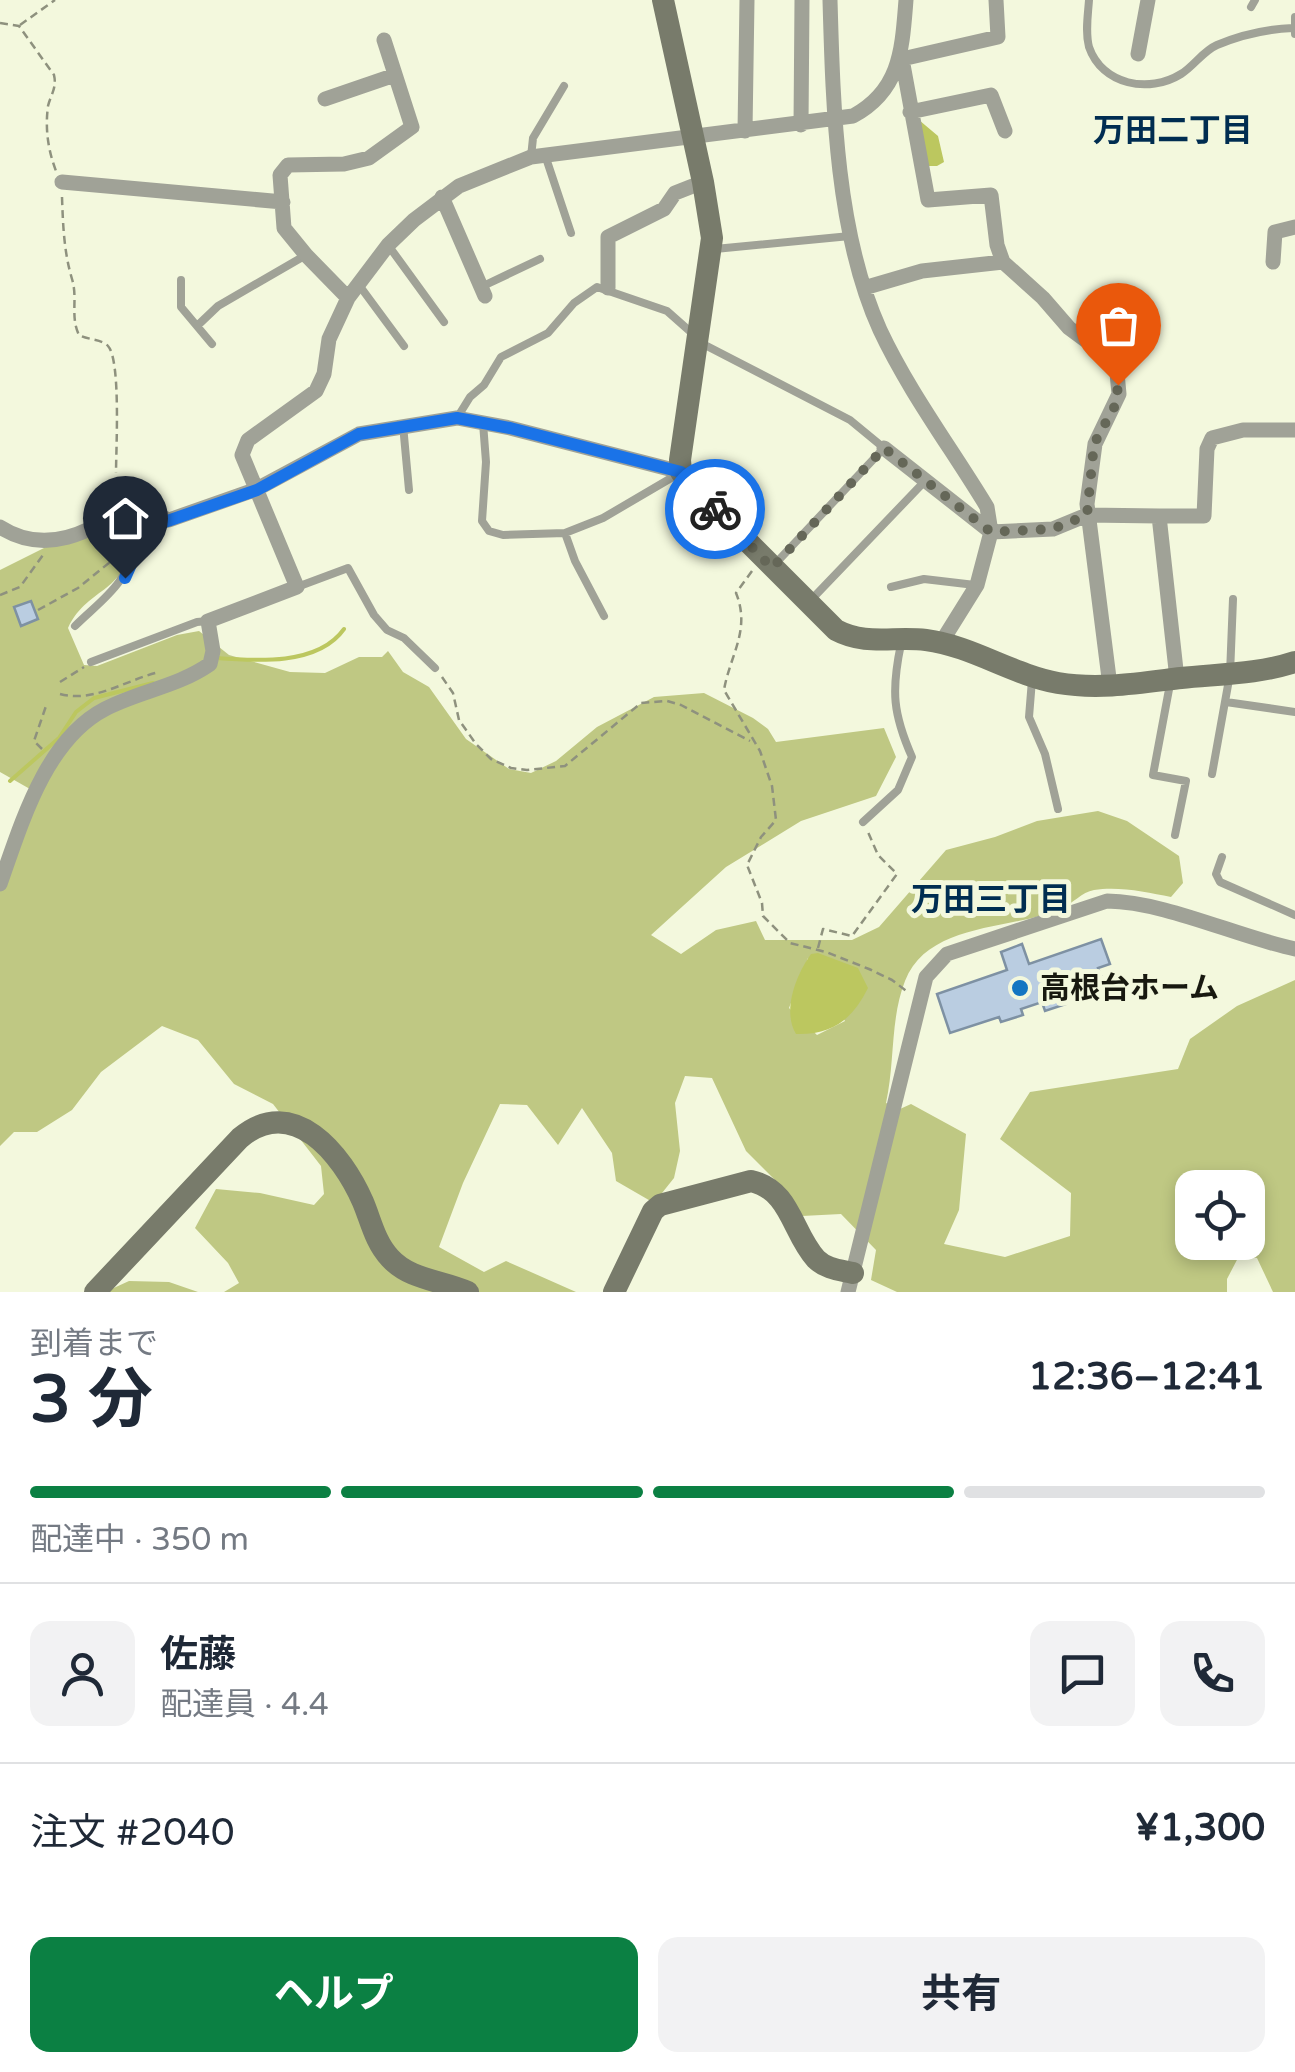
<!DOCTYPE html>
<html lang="ja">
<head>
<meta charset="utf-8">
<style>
  :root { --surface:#fff; --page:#f2f2f3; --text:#1f2937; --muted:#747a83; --line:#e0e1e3; --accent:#0b8043 }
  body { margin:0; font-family:"Varela Round","Noto Sans JP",sans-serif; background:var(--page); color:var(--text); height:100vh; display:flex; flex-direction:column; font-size:38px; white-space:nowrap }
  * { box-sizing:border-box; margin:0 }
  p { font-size:32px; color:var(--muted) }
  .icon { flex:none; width:55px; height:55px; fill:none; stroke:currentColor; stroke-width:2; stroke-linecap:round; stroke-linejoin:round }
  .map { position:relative; height:1292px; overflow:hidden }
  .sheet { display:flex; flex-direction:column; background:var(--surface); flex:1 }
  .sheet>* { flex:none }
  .buttons { position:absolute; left:1175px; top:1170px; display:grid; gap:20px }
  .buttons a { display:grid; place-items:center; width:90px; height:90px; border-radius:20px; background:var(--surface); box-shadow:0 5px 15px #0003; font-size:50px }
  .pin { position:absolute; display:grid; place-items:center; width:85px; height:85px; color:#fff; margin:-102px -42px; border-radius:50% 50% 50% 0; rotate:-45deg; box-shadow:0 0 10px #0007 }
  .pin .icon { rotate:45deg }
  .courier { position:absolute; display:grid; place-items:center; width:100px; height:100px; margin:-50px; border:8px solid #1a73e8; border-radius:50%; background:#fff; color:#222; box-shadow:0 2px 12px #0007 }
  .overview em { font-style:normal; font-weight:700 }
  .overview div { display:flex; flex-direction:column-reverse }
  .overview { display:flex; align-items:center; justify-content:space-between; height:170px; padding:0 30px }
  h1 { font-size:65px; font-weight:700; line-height:75px }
  .bar { display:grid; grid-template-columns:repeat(4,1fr); gap:15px 10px; align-content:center; height:120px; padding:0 30px }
  .bar i { height:12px; border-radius:8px; background:var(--line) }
  .bar .selected { background:var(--accent) }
  .bar p { grid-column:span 4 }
  .line { display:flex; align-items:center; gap:25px; padding:0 30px; border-top:2px solid var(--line) }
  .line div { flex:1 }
  .round { display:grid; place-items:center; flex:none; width:105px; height:105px; border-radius:20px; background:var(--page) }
  .primary-button { display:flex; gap:20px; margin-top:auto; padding:20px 30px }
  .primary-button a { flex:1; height:115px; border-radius:20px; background:var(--accent); color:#fff; font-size:40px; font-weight:700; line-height:115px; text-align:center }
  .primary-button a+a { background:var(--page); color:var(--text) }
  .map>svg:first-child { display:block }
  .green { fill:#bfc883; fill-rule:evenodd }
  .water { fill:#bcc75f }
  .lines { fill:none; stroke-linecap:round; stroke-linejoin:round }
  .stream { stroke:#bcc75f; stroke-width:4 }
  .building { fill:#bacde1; stroke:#7e91a3; stroke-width:2.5 }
  .path { stroke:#8e917e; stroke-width:2.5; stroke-dasharray:8 5; stroke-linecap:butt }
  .lane { stroke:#a0a297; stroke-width:8 }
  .street { stroke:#a0a297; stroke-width:15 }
  .secondary { stroke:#787b6b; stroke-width:22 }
  .done { stroke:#656758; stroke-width:10; stroke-dasharray:0 18 }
  .route { stroke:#1a73e8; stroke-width:12 }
  .poi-dot { fill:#1376c2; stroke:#f3f8dd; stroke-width:4 }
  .labels { text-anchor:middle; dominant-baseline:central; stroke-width:10; stroke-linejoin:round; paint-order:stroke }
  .poi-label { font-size:30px; font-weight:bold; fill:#181910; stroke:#f3f8dd; text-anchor:start }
  .neighbourhood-label { font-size:32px; font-weight:bold; fill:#002d51; stroke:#f3f8dd }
</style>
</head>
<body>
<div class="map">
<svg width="1295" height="1292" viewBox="0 0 1295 1292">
  <rect width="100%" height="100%" fill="#f3f8dd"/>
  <path class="green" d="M 117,519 L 132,532 C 128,597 90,583 68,628 L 84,665 L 97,666 L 177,635 L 199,631 L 229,655 L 290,672 L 325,673 L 359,657 L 382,657 L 388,651 L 403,672 L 429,687 L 466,739 L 509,769 L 531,773 L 556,761 L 597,727 L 654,697 L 704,693 L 753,718 L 768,729 L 776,742 L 884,728 L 896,757 L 876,796 L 801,821 L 726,867 L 651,935 L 681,954 L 716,930 L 756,921 L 765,940 L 852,940 L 879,927 L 946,850 L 995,837 L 1037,821 L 1098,811 L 1127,821 L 1179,856 L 1183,883 L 1171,897 C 1147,892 1118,886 1094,890 C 1082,892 1072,904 1061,909 C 1012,930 928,922 905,981 C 890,1019 895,1063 886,1103 L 900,1109 L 911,1104 L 966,1134 L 959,1210 L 944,1244 L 1005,1257 L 1070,1236 L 1071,1193 L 1000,1139 L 1030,1092 L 1178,1069 L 1190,1039 L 1237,1006 L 1295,980 L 1295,1292 L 1273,1292 L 1257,1258 L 1239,1256 L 1227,1279 L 1227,1292 L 897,1292 L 871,1280 L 876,1250 L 841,1214 L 802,1216 L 782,1187 L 746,1151 L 712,1078 L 685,1076 L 675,1103 L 680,1151 L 674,1178 L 654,1203 L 616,1181 L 612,1153 L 582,1108 L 558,1145 L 527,1105 L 500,1104 L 463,1183 L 439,1247 L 484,1272 L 506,1261 L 576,1292 L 224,1292 L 239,1283 L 228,1263 L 195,1228 L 216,1189 L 260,1193 L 314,1205 L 324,1194 L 321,1166 L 273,1104 L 234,1084 L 198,1040 L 162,1026 L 101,1072 L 72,1110 L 37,1132 L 14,1132 L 0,1146 L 0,886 L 37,793 L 0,772 L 0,570 L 78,531 ZM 808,958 L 845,1021 L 817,1035 L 789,1008 ZM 1192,1188 L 1248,1188 L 1248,1242 L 1192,1242 Z
    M 129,1281 L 169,1282 L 198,1292 L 105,1292 Z"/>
  <path class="water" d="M 919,120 L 938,136 L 944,162 L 937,166 L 927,166 Z
    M 818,953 L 858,968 L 868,988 C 852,1020 832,1035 796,1034 C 782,1011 796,975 811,954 Z"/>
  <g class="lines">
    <path class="stream" d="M 215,658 C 255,661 318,666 344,629
      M 10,781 L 59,738 L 76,712 L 94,698 L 153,683"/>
  </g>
  <path class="building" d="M 31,601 L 38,619 L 21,626 L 14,607 Z
    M 1101,939 L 1110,964 L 1098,968 L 1103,981 L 1062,995 L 1066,1004 L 1045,1011 L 1042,1002 L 1021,1009 L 1023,1015 L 1001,1022 L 999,1017 L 950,1033 L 937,994 L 1007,970 L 1001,952 L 1022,944 L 1029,964 Z"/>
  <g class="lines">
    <path class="path" d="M 0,23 L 19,26 L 54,75 C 57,88 51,94 48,106 C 45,129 48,150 56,171
      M 20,25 L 55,0
      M 62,197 C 63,226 64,252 72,279 C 78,298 70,317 79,335 C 88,340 102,339 108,346 C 121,360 116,450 116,473
      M 752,571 L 736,593 C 751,630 730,655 724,690 L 760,751 L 772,786 L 776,820 L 761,837 L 747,865 L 762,903 L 763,916 L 790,943 L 826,952 L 869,969 L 892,980 L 909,993
      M 0,595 L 20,587 L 43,555
      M 38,610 L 78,588 L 120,554
      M 442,677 L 453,693 L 459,720 L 476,744 L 491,759 L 511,768 L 527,770 L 565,766 L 641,703 L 667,701 L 681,705 L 750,741
      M 60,682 L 84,667
      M 60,694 C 94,703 126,680 159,672
      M 42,749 L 34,741 L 46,706
      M 818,948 L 823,929 L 852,936 L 897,874 L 878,855 L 868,832"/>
    <path class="lane" d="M 1089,0 C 1088,15 1085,32 1089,47 C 1102,85 1149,94 1181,74 C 1194,66 1203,51 1217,45 C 1241,35 1268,29 1293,28
      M 1251,7 L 1255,0
      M 1295,17 L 1295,34
      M 545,155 L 571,233
      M 531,157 L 533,138 L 564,86
      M 388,245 L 444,322
      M 715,249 L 850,236
      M 181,280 L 181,307 L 212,344
      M 359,285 L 404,346
      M 481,287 L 540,259
      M 197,326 L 218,306 L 306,255
      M 701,343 L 850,420 L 884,448 L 775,564
      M 457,418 L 470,397 L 484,385 L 501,357 L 548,333 L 574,303 L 597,287 L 667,311 L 693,334
      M 483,423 L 486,462 L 482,521 L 489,531 L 503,535 L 565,533 L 603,518 L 678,474
      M 403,425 L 409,490
      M 565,533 L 575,561 L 604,616
      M 297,587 L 348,568 L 374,615 L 387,630 L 404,638 L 435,668
      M 891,587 L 924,579 L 975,585
      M 810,601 L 925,481
      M 75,626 C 100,601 134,580 131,542 L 153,527 L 169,520
      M 91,662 L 197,622 L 208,621
      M 1032,680 L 1029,717 L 1045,754 L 1058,809
      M 1170,684 L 1153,775 L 1186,781 L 1175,835
      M 1226,702 L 1295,712
      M 1212,774 L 1230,674 L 1233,599
      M 863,822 L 898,790 L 912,757 C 893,714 891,691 901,644
      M 1222,857 L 1216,874 L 1220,882 L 1295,915"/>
    <path class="street" d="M 830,0 C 833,106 836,233 880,330 C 909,392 952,449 987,507 L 991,532 L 977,585 L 944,638 L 943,644
      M 996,0 L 998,37 L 902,59 L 928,200 L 991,195 L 997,245 L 1003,262 L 1043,298 L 1069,328 L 1107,356 L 1117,373 L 1119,394 L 1095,444 L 1087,504 L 1110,686
      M 1138,54 L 1148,0
      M 325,99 L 395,75
      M 910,112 L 991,95 L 1005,131
      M 801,125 L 802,0
      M 745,131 L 747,0
      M 62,182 L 283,202
      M 442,197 L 485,296
      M 1273,262 L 1275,232 L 1295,227
      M 608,288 L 608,237 L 664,209 L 675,193 L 703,182
      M 864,288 L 922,271 L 1003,262
      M 348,298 L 306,255 L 284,228 L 280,175 L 288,165 L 344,164 L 369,158 L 412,127 L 384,40
      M 884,448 L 991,532 L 1053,529 L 1087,515 L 1159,516 L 1177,679
      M 116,489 L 130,504 L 169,520 L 257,489 L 359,434 L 457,418 L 510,428 L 681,472
      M 1159,516 L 1204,516 L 1207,449 L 1212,438 L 1243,430 L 1295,430
      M 0,527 C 45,556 91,533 130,504
      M 0,884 C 21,825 45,740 105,709 C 139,691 177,687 210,664 L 213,651 L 208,621 L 297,587 L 242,455 L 248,440 L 316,391 L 324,374 L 329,339 L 348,298 L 388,245 L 414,220 L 459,186 L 531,157 L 853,116 C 901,90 902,49 906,0
      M 848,1292 L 926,977 L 947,954 L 1107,901 C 1166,902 1235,936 1295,949"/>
    <path class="secondary" d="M 663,0 L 703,182 L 712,238 L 680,460 L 681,472 L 692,486 L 836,630 C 866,646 894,636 926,640 C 972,646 1013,675 1058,683 C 1099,690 1140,683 1181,678 C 1219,674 1259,674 1295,662
      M 95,1292 L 240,1138 C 293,1093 342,1154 363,1202 C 371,1221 375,1242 390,1258 C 410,1280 441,1280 468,1292
      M 614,1292 L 653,1211 L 660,1205 L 751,1181 C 791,1190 792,1233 816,1259 C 826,1269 840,1270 853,1273"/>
  </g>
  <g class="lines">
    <path class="done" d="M 715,509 L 772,568 L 884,448 L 991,532 L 1053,529 L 1087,515 L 1094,444 L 1116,404 L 1118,385"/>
    <path class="route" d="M 125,578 L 133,560 L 132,542 L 153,526 L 257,490 L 359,434 L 457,418 L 510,428 L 681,472 L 715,509"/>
  </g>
  <circle class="poi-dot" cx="1020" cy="988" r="10"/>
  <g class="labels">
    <g class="poi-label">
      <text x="1040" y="988">高根台ホーム</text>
    </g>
    <g class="neighbourhood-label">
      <text x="1173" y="131">万田二丁目</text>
      <text x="991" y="900">万田三丁目</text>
    </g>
  </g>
</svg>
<div class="buttons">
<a><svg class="icon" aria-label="locate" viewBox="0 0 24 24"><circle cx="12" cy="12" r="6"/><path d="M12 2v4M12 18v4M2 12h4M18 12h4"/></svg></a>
</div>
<div class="pin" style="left:1118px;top:385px;background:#ea580c"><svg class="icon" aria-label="bag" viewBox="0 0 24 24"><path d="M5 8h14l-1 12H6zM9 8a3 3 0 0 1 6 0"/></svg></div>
<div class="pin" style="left:125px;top:578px;background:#1f2937"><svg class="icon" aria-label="home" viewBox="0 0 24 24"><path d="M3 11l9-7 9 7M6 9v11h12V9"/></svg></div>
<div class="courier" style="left:715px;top:509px"><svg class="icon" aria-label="bike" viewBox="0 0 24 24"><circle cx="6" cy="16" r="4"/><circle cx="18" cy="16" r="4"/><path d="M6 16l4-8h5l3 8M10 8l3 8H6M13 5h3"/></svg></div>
</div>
<section class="sheet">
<div class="overview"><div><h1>3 分</h1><p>到着まで</p></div><em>12:36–12:41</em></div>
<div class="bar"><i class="selected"></i><i class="selected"></i><i class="selected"></i><i></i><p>配達中 · 350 m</p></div>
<div class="line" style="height:180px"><a class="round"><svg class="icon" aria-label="person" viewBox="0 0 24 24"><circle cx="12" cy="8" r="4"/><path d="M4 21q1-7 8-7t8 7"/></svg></a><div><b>佐藤</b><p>配達員 · 4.4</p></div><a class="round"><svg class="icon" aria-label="chat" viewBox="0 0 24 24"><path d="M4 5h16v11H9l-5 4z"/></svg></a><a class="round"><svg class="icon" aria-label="phone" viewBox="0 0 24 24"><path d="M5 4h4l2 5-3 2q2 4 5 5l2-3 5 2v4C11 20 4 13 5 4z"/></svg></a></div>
<div class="line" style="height:130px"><div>注文 #2040</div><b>¥1,300</b></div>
<div class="primary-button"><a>ヘルプ</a><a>共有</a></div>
</section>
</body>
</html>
